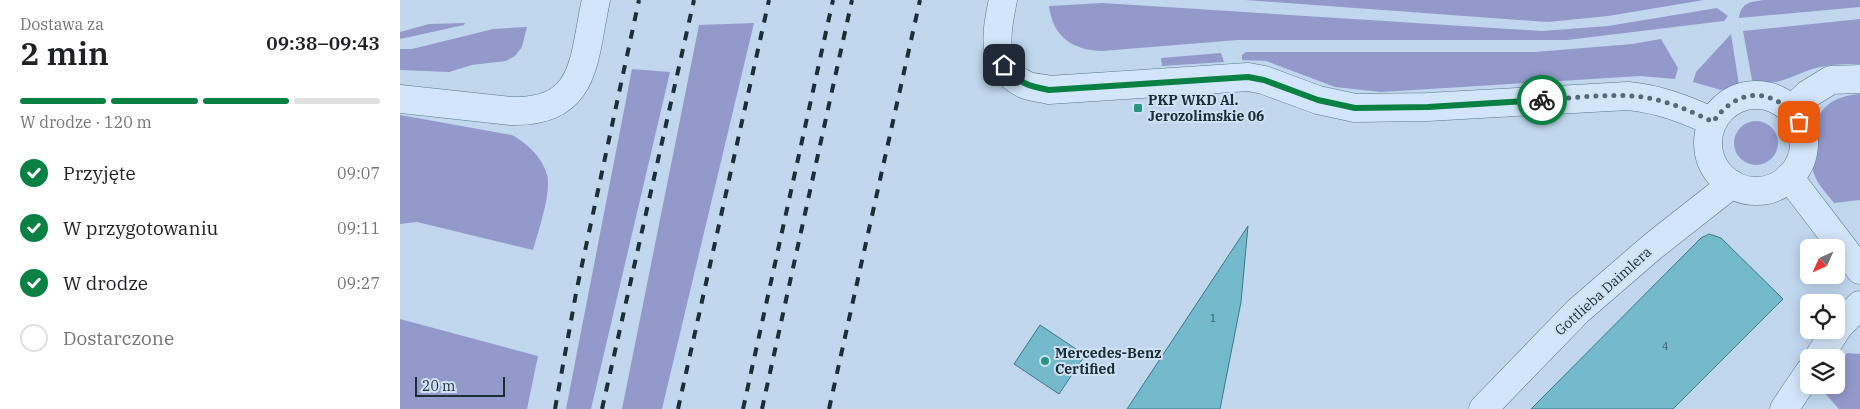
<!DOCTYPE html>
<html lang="pl">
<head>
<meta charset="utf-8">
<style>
  :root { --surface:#fff; --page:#f2f2f2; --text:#202124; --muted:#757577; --line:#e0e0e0; --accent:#0b8043 }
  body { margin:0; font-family:"IBM Plex Serif",serif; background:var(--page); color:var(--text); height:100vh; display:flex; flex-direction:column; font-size:19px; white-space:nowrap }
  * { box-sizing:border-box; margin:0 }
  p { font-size:16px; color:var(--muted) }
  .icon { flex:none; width:28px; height:28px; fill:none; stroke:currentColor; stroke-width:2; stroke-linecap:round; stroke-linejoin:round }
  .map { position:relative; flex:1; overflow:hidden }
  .details { display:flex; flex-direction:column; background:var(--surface); width:400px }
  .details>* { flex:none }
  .needle { width:32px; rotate:225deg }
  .fabs { position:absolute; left:1400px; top:239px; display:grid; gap:10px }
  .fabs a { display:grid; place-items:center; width:45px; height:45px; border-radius:8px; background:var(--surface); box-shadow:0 2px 12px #0003; font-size:25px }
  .scale { position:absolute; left:15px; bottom:12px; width:90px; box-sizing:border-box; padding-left:5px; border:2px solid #1c2f36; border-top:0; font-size:14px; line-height:18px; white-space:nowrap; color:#1c2f36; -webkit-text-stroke:4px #cfe2f5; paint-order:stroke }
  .pin { position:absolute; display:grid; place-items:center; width:42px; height:42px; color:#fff; margin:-21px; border-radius:10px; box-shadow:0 2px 8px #0006 }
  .courier { position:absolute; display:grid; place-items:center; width:50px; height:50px; margin:-25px; border:4px solid #0b8043; border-radius:50%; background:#fff; color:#222; box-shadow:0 1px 6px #0007 }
  .head em { font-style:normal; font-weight:600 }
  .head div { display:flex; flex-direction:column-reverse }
  .head { display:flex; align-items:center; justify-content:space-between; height:85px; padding:0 20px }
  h1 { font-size:32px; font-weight:600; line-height:38px }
  .bar { display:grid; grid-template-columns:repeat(4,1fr); gap:8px 5px; align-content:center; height:60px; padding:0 20px }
  .bar i { height:6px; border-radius:4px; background:var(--line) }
  .bar .active { background:var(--accent) }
  .bar p { grid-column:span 4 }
  ol { padding:0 20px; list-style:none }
  li { display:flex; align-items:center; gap:15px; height:55px }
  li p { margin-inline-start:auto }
  li .icon { padding:5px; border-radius:50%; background:var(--accent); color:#fff; stroke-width:4 }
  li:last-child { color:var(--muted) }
  li i { width:28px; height:28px; border:2px solid var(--line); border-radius:50% }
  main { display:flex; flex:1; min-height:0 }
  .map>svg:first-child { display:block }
  .green { fill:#9499cc }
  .building { fill:#75bacc; stroke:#3e7886 }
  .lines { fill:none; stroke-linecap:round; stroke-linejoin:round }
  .minor-casing { stroke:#587887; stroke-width:29 }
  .minor { stroke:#d3e6f9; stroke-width:28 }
  .rail { stroke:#1c2f36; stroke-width:4; stroke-dasharray:9 9; stroke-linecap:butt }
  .done { stroke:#556a76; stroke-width:5; stroke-dasharray:0 9 }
  .route { stroke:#0b8043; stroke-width:6 }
  .poi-dot { fill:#28967e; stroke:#cfe2f5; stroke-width:2 }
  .labels { text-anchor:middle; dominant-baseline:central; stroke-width:4; stroke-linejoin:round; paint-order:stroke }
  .number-label { font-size:11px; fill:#32525c }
  .poi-label { font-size:14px; font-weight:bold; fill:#1c2f36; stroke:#cfe2f5; text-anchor:start }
  .street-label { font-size:14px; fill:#1c2f36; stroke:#cfe2f5 }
</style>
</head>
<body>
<main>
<section class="details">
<div class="head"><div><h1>2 min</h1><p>Dostawa za</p></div><em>09:38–09:43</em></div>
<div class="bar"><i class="active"></i><i class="active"></i><i class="active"></i><i></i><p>W drodze · 120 m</p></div>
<ol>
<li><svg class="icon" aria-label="check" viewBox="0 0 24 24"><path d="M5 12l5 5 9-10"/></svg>Przyjęte<p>09:07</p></li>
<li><svg class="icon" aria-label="check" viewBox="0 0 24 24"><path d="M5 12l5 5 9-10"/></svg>W przygotowaniu<p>09:11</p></li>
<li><svg class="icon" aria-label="check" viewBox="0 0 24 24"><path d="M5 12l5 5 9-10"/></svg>W drodze<p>09:27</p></li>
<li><i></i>Dostarczone</li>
</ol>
</section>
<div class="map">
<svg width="1460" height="409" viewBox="0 0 1460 409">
  <rect width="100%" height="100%" fill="#c0d7ee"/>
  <path class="green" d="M 845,0 L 1304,0 L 1208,16 L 1148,22 Z
    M 1364,0 L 1460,0 L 1460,7 L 1339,18 C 1341,2 1351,2 1364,0 Z
    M 703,3 L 1142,31 L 1208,26 L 1317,8 L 1328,16 L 1324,21 L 1167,40 L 838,40 L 702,51 C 672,50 653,37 649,6 Z
    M 1460,19 L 1460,64 C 1445,64 1431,64 1416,68 C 1391,75 1386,84 1356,83 L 1352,80 L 1343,31 Z
    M 65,23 L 64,25 L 0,39 L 0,32 L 29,24 Z
    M 354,23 L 262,409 L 222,409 L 299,25 Z
    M 127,27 L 122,47 L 115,56 L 106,61 L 72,65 L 49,72 L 0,70 L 0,49 L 12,49 L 93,29 Z
    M 1331,34 L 1339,85 L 1321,90 L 1293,82 L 1296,72 Z
    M 1261,39 L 1278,68 L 1275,79 L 1240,76 L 981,92 L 935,87 L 866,61 L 842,60 L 842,55 L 846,52 L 1135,52 L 1232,44 Z
    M 821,53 L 824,62 L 762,66 L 761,58 Z
    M 232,69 L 270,72 L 191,409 L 166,409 Z
    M 1460,94 L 1460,200 L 1434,203 C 1427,194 1418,185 1414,174 C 1411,166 1413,156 1413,147 C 1414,114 1424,97 1460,94 Z
    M 0,115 L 112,135 C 127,143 143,158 147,175 C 152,191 138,233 133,250 L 17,222 L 0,224 Z
    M1334 143a22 22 0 1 1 44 0a22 22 0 1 1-44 0Z
    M 0,319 L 138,356 L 127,409 L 0,409 Z
    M 1447,353 L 1460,354 L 1460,409 L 1439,409 L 1422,390 L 1425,385 L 1436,385 L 1436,369 Z"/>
  <path class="building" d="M 848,226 L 841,302 L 820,409 L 727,409 Z
    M 1309,234 L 1321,238 L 1383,299 L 1273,409 L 1131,409 L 1301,238 Z
    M 640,325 L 685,355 L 659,394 L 614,364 Z"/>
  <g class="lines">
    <defs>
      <path id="minor" d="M 603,0 C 596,32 589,68 626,85 C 633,88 642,88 649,90 L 848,77 L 864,80 L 918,100 L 955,108 L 1027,107 L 1228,96 C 1259,99 1285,109 1313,122
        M1308 143a48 48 0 1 1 96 0a48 48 0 1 1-96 0Z
        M 0,99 L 111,111 C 188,113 183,58 196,0
        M 1391,110 L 1408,94 L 1431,80 L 1460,79
        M 1389,177 L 1460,270
        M 1418,358 L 1439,326 L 1460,305
        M 1083,409 L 1178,311 L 1252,247 L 1332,184
        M 1384,409 L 1409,372"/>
    </defs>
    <use href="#minor" class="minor-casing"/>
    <use href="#minor" class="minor"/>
    <path class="rail" d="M 155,409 L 177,288 L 239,0
      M 202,409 L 294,0
      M 278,409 L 369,0
      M 343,409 L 433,0
      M 362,409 L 452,0
      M 429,409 L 520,0"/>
  </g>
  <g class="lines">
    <path class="done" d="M 1142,100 C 1175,98 1210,93 1243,97 C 1268,101 1291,111 1313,122 C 1338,86 1375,87 1399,122"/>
    <path class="route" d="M 604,65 C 619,83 627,86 649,90 L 848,77 L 864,80 L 918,100 L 955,108 L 1028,107 L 1142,100"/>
  </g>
  <g class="poi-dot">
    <rect x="733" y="103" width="10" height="10" rx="2.5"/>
    <circle cx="645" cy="361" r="5"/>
  </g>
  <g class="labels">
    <g class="number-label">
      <text x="813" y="318">1</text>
      <text x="1265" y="346">4</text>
    </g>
    <g class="poi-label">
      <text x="748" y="100">PKP WKD Al.<tspan x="748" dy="16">Jerozolimskie 06</tspan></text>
      <text x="655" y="353">Mercedes-Benz<tspan x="655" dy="16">Certified</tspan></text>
    </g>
    <g class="street-label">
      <text transform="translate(1203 291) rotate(-42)">Gottlieba Daimlera</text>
    </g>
  </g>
</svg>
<div class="fabs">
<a><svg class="needle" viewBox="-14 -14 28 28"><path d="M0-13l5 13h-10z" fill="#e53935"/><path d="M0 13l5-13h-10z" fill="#757577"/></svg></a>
<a><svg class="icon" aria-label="locate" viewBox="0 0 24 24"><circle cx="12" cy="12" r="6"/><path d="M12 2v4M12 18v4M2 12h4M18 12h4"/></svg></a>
<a><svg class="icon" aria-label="layers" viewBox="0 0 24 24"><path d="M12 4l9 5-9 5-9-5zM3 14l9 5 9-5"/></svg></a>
</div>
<div class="scale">20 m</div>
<div class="pin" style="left:1399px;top:122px;background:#ea580c"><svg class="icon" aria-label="bag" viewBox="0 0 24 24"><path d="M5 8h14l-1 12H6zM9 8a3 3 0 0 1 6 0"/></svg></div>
<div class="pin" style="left:604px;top:65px;background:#1f2937"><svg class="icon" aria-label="home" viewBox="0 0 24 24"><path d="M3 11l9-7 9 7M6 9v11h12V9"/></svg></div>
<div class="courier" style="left:1142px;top:100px"><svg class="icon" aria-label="bike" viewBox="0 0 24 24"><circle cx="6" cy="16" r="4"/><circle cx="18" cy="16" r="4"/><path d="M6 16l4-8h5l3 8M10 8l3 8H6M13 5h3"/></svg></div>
</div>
</main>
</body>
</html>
